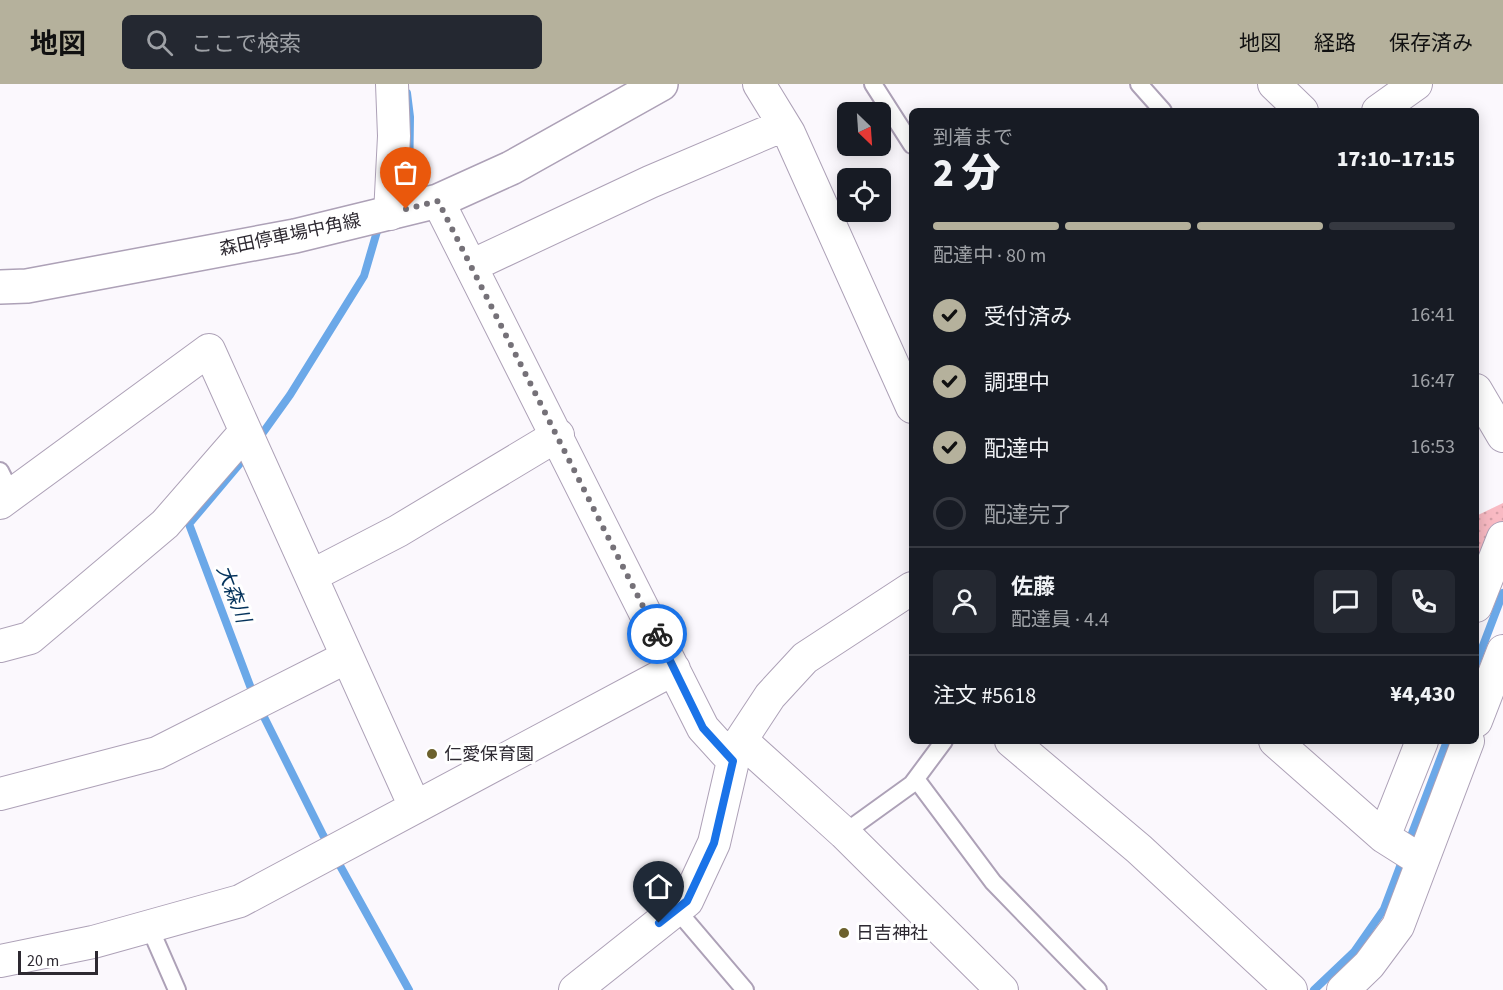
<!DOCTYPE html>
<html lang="ja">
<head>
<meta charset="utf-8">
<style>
  :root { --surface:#171b24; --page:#242831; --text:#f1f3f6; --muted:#9ea1a6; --line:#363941; --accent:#b5b19c }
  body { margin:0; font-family:"Source Sans 3","Noto Sans JP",sans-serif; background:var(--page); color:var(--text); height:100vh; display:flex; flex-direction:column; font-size:22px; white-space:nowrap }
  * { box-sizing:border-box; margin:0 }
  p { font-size:20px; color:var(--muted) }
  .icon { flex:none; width:33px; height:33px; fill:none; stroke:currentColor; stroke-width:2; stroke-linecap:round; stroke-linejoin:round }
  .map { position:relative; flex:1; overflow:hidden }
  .drawer { position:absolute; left:909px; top:24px; width:570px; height:636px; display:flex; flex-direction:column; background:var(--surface); border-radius:9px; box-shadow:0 3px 15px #0003 }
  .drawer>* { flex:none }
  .needle { width:39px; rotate:155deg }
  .fabs { position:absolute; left:837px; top:18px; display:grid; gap:12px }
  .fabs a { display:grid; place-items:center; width:54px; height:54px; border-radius:9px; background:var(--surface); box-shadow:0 3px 15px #0003; font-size:30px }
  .scale { position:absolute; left:18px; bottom:15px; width:80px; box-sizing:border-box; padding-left:6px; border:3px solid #2d2931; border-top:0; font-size:16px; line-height:21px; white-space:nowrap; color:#2d2931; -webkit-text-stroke:4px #fff; paint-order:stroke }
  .pin { position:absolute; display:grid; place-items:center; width:51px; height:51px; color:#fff; margin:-62px -26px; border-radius:50% 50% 50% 0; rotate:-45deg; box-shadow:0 0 6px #0007 }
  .pin .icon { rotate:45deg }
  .courier { position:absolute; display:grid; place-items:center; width:60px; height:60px; margin:-30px; border:4px solid #1a73e8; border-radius:50%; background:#fff; color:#222; box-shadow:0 2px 8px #0007 }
  .head em { font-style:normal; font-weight:800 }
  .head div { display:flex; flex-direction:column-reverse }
  .head { display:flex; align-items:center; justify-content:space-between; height:102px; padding:0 24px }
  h1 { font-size:39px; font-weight:800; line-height:45px }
  .bar { display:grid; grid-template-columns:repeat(4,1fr); gap:9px 6px; align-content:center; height:72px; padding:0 24px }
  .bar i { height:8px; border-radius:4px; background:var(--line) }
  .bar .current { background:var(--accent) }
  .bar p { grid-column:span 4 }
  .line { display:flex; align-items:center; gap:15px; padding:0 24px; border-top:2px solid var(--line) }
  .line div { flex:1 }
  .round { display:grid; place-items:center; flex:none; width:63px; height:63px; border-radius:9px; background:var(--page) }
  ol { padding:0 24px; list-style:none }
  li { display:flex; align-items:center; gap:18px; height:66px }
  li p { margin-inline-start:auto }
  li .icon { padding:6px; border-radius:50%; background:var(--accent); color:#111; stroke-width:4 }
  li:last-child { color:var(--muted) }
  li i { width:33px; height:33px; border:3px solid var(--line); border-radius:50% }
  header { display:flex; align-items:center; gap:36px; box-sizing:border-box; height:84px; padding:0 30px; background:var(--accent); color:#111 }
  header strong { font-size:28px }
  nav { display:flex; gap:33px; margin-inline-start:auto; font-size:21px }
  .search { width:420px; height:54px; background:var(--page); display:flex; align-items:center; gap:15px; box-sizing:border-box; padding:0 21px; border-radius:9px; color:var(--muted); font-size:22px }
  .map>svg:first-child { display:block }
  .park { fill:url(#park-dots) }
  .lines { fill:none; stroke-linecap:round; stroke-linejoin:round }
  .stream { stroke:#6ba8e8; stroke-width:8 }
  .lane-casing { stroke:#ada1b7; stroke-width:20 }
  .street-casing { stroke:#ada1b7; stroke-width:34 }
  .secondary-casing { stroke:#ada1b7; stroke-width:36 }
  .lane { stroke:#fff; stroke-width:16 }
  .street { stroke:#fff; stroke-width:32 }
  .secondary { stroke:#fff; stroke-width:33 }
  .done { stroke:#757178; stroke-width:6; stroke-dasharray:0 10.8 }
  .route { stroke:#1a73e8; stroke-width:8 }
  .poi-dot { fill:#6c612d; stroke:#fff; stroke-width:2 }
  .labels { text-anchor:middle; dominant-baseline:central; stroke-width:6; stroke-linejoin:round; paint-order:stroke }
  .street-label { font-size:18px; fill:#2d2931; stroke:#fff }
  .poi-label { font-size:18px; fill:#2d2931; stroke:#fff; text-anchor:start }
  .water-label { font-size:20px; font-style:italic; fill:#04325b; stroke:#fff }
</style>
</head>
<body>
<header>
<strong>地図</strong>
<div class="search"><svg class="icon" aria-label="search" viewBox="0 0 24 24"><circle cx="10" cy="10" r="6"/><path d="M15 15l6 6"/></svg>ここで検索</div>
<nav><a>地図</a><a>経路</a><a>保存済み</a></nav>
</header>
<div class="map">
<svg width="1503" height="906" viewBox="0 0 1503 906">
  <defs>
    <pattern id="park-dots" width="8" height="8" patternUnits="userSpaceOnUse" patternTransform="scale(1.5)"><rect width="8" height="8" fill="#f9bac3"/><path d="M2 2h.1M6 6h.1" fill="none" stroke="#d6a0a8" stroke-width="1.8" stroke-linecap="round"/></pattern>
  </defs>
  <rect width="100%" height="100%" fill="#fbf8fd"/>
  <path class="park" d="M 1503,419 L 1503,454 L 1476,503 L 1476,432 Z"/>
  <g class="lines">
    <path class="stream" d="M 407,9 L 410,33 L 409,101
      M 257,357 L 290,311 L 364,192 L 378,144
      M 248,370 L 189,440 L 255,615 L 323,751 L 409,906
      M 1476,580 L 1503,509
      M 1408,760 L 1447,657
      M 1314,906 L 1354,868 L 1384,825 L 1404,772"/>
    <defs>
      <path id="lane" d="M 873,0 L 912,61
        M 1139,0 L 1163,27
        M 0,387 L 12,411
        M 916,695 L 993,798 L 1098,906
        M 844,749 L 912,700 L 944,657
        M 676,825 L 745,906
        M 149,842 L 177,906"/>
      <path id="street" d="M 759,0 L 789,49 L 912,323
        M 1274,0 L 1302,27
        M 1378,27 L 1416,0
        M 438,117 L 703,644 L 733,677
        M 390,130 L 394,52 L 392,0
        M 471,182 L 650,98 L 784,41
        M 1476,306 L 1503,352
        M 0,419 L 209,266 L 415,723
        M 311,492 L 398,447 L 558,351
        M 1476,522 L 1503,454
        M 0,562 L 30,554 L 165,440 L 245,348
        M 1476,637 L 1503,567
        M 741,656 L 844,749 L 1002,906
        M 1011,657 L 1139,765 L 1291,906
        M 1275,657 L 1384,753 L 1422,777
        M 0,710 L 157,669 L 347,573
        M 1384,753 L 1422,657
        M 0,877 L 93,858 L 240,817 L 674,585
        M 575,906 L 687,817 L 714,759 L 733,677 L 741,656 L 770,612 L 805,574 L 912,504
        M 1343,906 L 1369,881 L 1398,842 L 1468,657"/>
      <path id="secondary" d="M 0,203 L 27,202 L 295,152 L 438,117 L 511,84 L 661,0"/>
    </defs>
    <use href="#lane" class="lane-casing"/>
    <use href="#street" class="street-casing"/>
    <use href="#secondary" class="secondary-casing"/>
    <use href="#lane" class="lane"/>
    <use href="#street" class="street"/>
    <use href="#secondary" class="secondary"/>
  </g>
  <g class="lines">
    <path class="done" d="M 406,125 L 438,117 L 657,550"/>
    <path class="route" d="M 657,550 L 703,644 L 733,677 L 714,759 L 687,817 L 659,839"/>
  </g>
  <g class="poi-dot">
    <circle cx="432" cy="670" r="6"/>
    <circle cx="844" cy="849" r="6"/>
  </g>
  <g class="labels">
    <g class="street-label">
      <text transform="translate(290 151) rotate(-12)">森田停車場中角線</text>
    </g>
    <g class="poi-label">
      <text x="444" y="670">仁愛保育園</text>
      <text x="856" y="849">日吉神社</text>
    </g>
    <g class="water-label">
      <text transform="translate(233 510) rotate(69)">大森川</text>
    </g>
  </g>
</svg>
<div class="fabs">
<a><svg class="needle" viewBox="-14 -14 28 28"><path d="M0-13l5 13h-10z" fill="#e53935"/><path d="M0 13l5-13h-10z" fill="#9ea1a6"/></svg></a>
<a><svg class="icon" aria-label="locate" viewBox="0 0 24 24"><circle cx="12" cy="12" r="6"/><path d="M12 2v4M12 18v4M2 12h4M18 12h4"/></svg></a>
</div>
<div class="scale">20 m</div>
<div class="pin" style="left:406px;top:125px;background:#ea580c"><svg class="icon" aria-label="bag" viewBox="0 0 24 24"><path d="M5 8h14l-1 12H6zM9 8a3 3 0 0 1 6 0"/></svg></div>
<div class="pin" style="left:659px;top:839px;background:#1f2937"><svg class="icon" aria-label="home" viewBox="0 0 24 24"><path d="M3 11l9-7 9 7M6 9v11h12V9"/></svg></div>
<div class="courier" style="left:657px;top:550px"><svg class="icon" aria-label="bike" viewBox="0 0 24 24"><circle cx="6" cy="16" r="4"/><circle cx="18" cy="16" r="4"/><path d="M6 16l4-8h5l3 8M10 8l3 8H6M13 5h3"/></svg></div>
<section class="drawer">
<div class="head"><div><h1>2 分</h1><p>到着まで</p></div><em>17:10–17:15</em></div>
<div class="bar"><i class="current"></i><i class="current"></i><i class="current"></i><i></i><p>配達中 · 80 m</p></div>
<ol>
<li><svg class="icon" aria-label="check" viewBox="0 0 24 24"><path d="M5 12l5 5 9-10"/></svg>受付済み<p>16:41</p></li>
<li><svg class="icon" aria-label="check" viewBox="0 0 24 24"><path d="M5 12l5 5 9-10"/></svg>調理中<p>16:47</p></li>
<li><svg class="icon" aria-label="check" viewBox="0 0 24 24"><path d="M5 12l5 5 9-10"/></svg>配達中<p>16:53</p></li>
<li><i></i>配達完了</li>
</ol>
<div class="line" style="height:108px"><a class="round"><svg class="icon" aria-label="person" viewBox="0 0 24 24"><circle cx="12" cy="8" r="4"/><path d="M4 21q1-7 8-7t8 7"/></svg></a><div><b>佐藤</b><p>配達員 · 4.4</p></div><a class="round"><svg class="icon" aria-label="chat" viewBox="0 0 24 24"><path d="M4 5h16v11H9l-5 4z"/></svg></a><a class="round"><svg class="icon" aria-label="phone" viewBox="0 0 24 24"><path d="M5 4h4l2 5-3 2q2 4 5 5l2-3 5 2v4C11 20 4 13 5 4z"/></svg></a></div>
<div class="line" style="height:78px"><div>注文 #5618</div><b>¥4,430</b></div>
</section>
</div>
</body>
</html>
